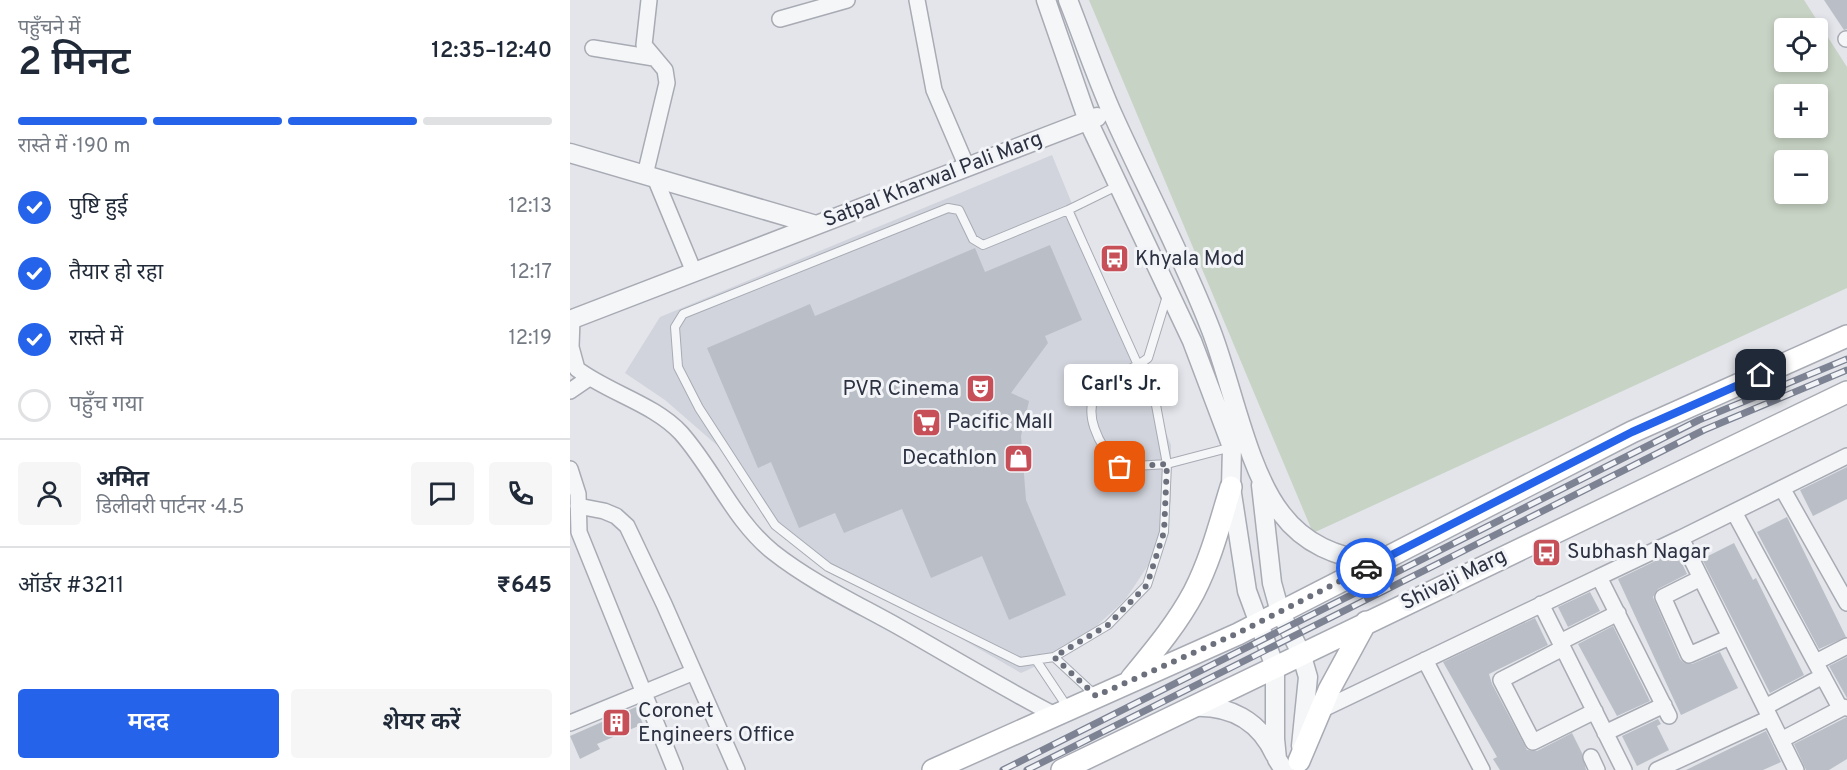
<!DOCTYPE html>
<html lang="hi">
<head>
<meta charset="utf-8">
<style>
  :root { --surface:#fff; --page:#f6f6f7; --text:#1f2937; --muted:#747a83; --line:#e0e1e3; --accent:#2563eb }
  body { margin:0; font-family:Overpass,"Noto Sans Devanagari",sans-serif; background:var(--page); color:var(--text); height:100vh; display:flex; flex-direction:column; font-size:22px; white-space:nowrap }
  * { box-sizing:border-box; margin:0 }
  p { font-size:20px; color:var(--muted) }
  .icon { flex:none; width:33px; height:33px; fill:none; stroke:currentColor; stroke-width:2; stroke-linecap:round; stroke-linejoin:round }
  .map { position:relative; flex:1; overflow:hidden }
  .panel { display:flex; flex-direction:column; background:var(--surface); width:570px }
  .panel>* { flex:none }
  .tools { position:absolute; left:1204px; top:18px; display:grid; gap:12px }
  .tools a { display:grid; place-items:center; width:54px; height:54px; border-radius:6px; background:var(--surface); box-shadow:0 3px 9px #0003; font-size:30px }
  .pin { position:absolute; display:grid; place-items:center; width:51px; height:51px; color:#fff; margin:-26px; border-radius:12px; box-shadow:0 3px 9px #0006 }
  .courier { position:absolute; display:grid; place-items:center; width:60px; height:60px; margin:-30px; border:4px solid #2563eb; border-radius:50%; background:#fff; color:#222; box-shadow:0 2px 8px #0007 }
  .bubble { position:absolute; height:42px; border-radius:6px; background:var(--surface); box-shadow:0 3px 9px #0003; font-size:20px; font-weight:600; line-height:42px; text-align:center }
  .headline em { font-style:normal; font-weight:600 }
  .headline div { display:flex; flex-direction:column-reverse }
  .headline { display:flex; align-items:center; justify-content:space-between; height:102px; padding:0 18px }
  h1 { font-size:39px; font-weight:600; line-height:45px }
  .bar { display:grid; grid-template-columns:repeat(4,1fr); gap:9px 6px; align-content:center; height:72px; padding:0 18px }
  .bar i { height:8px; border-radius:4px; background:var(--line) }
  .bar .current { background:var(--accent) }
  .bar p { grid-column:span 4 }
  .line { display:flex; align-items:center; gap:15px; padding:0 18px; border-top:2px solid var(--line) }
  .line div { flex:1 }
  .round { display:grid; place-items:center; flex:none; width:63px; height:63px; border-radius:6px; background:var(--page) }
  ol { padding:0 18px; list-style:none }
  li { display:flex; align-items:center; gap:18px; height:66px }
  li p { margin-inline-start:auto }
  li .icon { padding:6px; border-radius:50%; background:var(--accent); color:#fff; stroke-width:4 }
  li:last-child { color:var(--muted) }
  li i { width:33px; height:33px; border:3px solid var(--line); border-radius:50% }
  .action { display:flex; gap:12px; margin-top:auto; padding:12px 18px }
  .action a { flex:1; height:69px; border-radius:6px; background:var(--accent); color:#fff; font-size:24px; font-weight:600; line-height:69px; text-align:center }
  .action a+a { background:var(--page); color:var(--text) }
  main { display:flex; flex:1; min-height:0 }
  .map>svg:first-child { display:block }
  .built { fill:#d1d4dc }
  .green { fill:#c7d3c4; fill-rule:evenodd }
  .building { fill:#babec6 }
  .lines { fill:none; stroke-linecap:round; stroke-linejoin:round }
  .service-casing { stroke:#a8abb4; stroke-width:10 }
  .minor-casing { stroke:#a8abb4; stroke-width:18 }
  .tertiary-casing { stroke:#a8abb4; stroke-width:21 }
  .secondary-casing { stroke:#a8abb4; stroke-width:24 }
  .service { stroke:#f5f6f8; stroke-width:8 }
  .minor { stroke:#f5f6f8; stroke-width:15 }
  .tertiary { stroke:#f5f6f8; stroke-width:18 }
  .secondary { stroke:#fff; stroke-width:21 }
  .rail-casing { stroke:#7d8393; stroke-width:7 }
  .rail { stroke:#f2f4f7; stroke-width:4.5; stroke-dasharray:14; stroke-linecap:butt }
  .done { stroke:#6b707c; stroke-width:6; stroke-dasharray:0 10.8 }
  .route { stroke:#2563eb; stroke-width:8 }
  .labels { text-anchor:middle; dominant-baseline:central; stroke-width:6; stroke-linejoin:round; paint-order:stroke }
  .street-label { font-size:21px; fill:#2b3141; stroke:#f2f4f7 }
  .poi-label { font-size:21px; fill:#2b3141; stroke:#f2f4f7; text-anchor:start }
</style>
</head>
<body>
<main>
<section class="panel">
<div class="headline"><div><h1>2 मिनट</h1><p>पहुँचने में</p></div><em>12:35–12:40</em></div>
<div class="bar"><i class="current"></i><i class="current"></i><i class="current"></i><i></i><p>रास्ते में · 190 m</p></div>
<ol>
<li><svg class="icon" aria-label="check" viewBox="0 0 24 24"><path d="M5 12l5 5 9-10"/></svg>पुष्टि हुई<p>12:13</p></li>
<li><svg class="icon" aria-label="check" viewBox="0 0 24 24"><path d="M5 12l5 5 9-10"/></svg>तैयार हो रहा<p>12:17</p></li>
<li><svg class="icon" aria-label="check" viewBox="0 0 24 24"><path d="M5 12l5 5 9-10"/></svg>रास्ते में<p>12:19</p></li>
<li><i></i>पहुँच गया</li>
</ol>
<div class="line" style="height:108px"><a class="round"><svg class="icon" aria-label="person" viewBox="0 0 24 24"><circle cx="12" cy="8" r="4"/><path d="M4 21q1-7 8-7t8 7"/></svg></a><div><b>अमित</b><p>डिलीवरी पार्टनर · 4.5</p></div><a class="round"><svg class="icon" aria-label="chat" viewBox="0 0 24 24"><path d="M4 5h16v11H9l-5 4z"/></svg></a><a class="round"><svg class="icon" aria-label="phone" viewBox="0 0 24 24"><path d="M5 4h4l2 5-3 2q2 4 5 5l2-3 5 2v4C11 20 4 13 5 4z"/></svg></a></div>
<div class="line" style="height:78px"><div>ऑर्डर #3211</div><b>₹645</b></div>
<div class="action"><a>मदद</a><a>शेयर करें</a></div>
</section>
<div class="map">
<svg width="1277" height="770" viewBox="0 0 1277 770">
  <rect width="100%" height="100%" fill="#e3e5ea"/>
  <path class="built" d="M 482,155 L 601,445 L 601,501 L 589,549 L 555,600 L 499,651 L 451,673 L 261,564 L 193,516 L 164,460 L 95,400 L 55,373 L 90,317 Z"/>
  <path class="green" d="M 519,0 L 1234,0 L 1277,67 L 1277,288 L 743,533 ZM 1215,28 L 1248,28 L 1248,62 L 1215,62 ZM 1215,94 L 1248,94 L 1248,128 L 1215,128 ZM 1215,160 L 1248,160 L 1248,194 L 1215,194 Z"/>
  <path class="building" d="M 1254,0 L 1277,0 L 1277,29 L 1274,30 Z
    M 480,245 L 512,320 L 475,336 L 478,343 L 441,393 L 459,401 L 451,436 L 456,500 L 496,595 L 439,620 L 412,556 L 361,578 L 332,509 L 274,533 L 265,513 L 229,528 L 201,462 L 188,468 L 137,348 L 240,304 L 245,316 L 405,248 L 415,272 Z
    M 1277,467 L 1277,499 L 1243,516 L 1230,490 Z
    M 1217,517 L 1276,637 L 1249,649 L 1187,532 Z
    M 1164,543 L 1183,580 L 1186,578 L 1234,675 L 1200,693 L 1132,559 Z
    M 1106,551 L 1117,574 L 1088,589 L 1083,597 L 1110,659 L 1114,663 L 1122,664 L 1150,652 L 1168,688 L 1111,715 L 1048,579 Z
    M 1020,592 L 1030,611 L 998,627 L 988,607 Z
    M 965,618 L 978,645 L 919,674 L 922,684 L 957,750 L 967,751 L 1002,733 L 1012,753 L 1016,770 L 930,770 L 923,759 L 927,757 L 873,662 Z
    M 1043,626 L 1080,701 L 1047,716 L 1008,644 Z
    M 1277,657 L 1277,698 L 1259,666 Z
    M 66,707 L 73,724 L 27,744 L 30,749 L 10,759 L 0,736 Z
    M 1277,717 L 1277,759 L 1259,770 L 1236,770 L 1224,744 Z
    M 1088,719 L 1091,724 L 1087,726 L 1099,750 L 1067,766 L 1052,736 Z
    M 1196,731 L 1211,762 L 1193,770 L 1116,770 Z"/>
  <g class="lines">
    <defs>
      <path id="service" d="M 498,210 L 586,405 L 597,464 L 594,532 L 577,585 L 538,625 L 484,657 L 450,662 L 258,567 L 205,525 L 129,408 L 108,367 L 105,327 L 113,314 L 378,208 L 389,210 L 403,239 L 413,245 L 498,210 L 549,185
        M 597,296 L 578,358 C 564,369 547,374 534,385 C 506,408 531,449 550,467 L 597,464 L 662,447
        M 484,657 L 525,695
        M 466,660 L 498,708"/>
      <path id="minor" d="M 347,0 L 364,90 L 397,167
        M 210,19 L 277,0
        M 1276,39 L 1277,39
        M 23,48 L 84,58
        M 75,175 L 97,83 L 95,70 L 74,45 L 79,0
        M 85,178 L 124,272
        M 2,319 L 1,347 L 7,369 C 39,393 84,404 111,433 C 144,470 164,521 203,552 C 241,582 286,603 329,627 C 380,656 431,687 483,714
        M 0,391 L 19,378
        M 0,469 L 8,494 L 9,532 L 105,770
        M 1212,488 L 1277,603
        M 8,506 L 34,511 L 46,516 L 57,526 L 94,604 L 167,770
        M 1164,512 L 1269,706 L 1277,708
        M 1111,538 L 1277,456
        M 1131,578 L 1093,597 L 1119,655 L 1160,637
        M 971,604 L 1054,770
        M 990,642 L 1048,613
        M 993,648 L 931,680 L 963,742 L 1025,711
        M 855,660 L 912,770
        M 1246,662 L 1277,646
        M 1195,707 L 1253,676
        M 749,711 L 1029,577
        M 1099,716 L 1029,577 L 1111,538 L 1226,770
        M 0,723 L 124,672
        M 1035,733 L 1094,705
        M 1211,740 L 1272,708
        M 1021,757 L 1027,770
        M 1087,770 L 1200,718"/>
      <path id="tertiary" d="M 476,0 L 518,121 L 622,341 L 662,447 L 661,487 L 677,591 L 705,667 L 705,739 L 707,759 L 714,770
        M 498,0 C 513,38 526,77 543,115 C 575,186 613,257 641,330 C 662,384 677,469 711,513 C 735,545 766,556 804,563
        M 0,153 L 246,225
        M 0,320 L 527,117
        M 691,485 L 702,583 L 710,612 L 731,653 L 738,677 L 731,746
        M 622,707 C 659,705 689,720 705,755"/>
      <path id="secondary" d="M 561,679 C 584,651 607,624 624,592 C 641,559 650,523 661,487
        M 729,761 L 759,690 L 796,622
        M 363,770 L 668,634 L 1062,432 L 1277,336
        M 492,770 L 1277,392"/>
    </defs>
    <use href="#service" class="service-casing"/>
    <use href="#minor" class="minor-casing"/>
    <use href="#tertiary" class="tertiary-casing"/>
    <use href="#secondary" class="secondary-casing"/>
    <use href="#service" class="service"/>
    <use href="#minor" class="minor"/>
    <use href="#tertiary" class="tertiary"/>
    <use href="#secondary" class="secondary"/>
    <defs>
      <path id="rail" d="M 433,770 L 1129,420 L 1277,359
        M 457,770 L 1134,430 L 1277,370"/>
    </defs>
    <use href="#rail" class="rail-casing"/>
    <use href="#rail" class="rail"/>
  </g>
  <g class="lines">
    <path class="done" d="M 550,467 L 597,464 L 594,532 L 577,585 L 538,625 L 484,657 L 526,696 L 668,633 L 796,568"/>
    <path class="route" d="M 796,568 L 1062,432 L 1191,375"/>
  </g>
  <defs>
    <symbol id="bus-square" viewBox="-11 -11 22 22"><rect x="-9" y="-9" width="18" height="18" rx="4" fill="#c75058" stroke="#f2f4f7"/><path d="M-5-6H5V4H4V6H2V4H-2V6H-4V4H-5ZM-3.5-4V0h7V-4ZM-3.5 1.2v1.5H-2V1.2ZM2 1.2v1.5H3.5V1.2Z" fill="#fff"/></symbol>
    <symbol id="theatre-square" viewBox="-11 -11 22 22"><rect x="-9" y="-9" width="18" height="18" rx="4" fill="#c75058" stroke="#f2f4f7"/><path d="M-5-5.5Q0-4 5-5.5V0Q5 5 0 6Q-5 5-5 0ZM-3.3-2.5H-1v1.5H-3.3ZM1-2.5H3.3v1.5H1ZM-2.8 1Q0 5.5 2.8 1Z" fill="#fff"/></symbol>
    <symbol id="supermarket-square" viewBox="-11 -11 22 22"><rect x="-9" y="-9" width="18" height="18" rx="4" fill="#c75058" stroke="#f2f4f7"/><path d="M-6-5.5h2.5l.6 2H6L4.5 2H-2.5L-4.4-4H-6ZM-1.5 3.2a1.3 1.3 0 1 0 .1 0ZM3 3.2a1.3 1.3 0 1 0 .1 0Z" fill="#fff"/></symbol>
    <symbol id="shop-square" viewBox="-11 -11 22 22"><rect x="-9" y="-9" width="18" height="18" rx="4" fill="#c75058" stroke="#f2f4f7"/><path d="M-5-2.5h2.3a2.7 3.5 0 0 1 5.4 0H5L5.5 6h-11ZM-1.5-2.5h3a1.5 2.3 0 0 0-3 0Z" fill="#fff"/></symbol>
    <symbol id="building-square" viewBox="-11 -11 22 22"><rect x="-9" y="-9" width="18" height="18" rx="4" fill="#c75058" stroke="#f2f4f7"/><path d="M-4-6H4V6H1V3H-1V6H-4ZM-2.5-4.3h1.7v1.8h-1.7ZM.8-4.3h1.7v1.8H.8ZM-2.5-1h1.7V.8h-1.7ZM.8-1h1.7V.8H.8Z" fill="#fff"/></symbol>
  </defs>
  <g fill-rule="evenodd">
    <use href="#bus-square" x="528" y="242" width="33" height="33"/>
    <use href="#theatre-square" x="394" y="372" width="33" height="33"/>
    <use href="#supermarket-square" x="340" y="406" width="33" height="33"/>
    <use href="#shop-square" x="432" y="442" width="33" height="33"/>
    <use href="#bus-square" x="960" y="536" width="33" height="33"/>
    <use href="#building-square" x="30" y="706" width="33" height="33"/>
  </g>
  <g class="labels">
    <g class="street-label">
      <text transform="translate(363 180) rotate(-21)">Satpal Kharwal Pali Marg</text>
      <text transform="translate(884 580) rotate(-26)">Shivaji Marg</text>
    </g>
    <g class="poi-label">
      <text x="565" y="259">Khyala Mod</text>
      <text x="389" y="389" text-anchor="end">PVR Cinema</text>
      <text x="377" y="422">Pacific Mall</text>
      <text x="427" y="458" text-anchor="end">Decathlon</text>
      <text x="997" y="552">Subhash Nagar</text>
      <text x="68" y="711">Coronet<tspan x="68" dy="24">Engineers Office</tspan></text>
    </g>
  </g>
</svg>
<div class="tools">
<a><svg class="icon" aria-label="locate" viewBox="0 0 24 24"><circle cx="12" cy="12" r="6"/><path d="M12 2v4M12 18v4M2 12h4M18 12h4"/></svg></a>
<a>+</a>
<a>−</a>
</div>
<div class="pin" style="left:550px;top:467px;background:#ea580c"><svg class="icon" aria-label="bag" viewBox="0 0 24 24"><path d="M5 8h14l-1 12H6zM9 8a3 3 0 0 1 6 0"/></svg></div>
<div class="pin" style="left:1191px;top:375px;background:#1f2937"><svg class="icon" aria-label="home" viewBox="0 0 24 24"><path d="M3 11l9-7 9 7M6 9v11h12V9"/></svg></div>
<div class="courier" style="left:796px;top:568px"><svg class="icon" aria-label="car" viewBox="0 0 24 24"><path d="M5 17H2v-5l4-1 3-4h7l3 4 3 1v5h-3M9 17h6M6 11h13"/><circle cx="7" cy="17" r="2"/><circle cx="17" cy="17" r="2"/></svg></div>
<div class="bubble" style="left:494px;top:364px;width:114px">Carl's Jr.</div>
</div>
</main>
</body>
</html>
